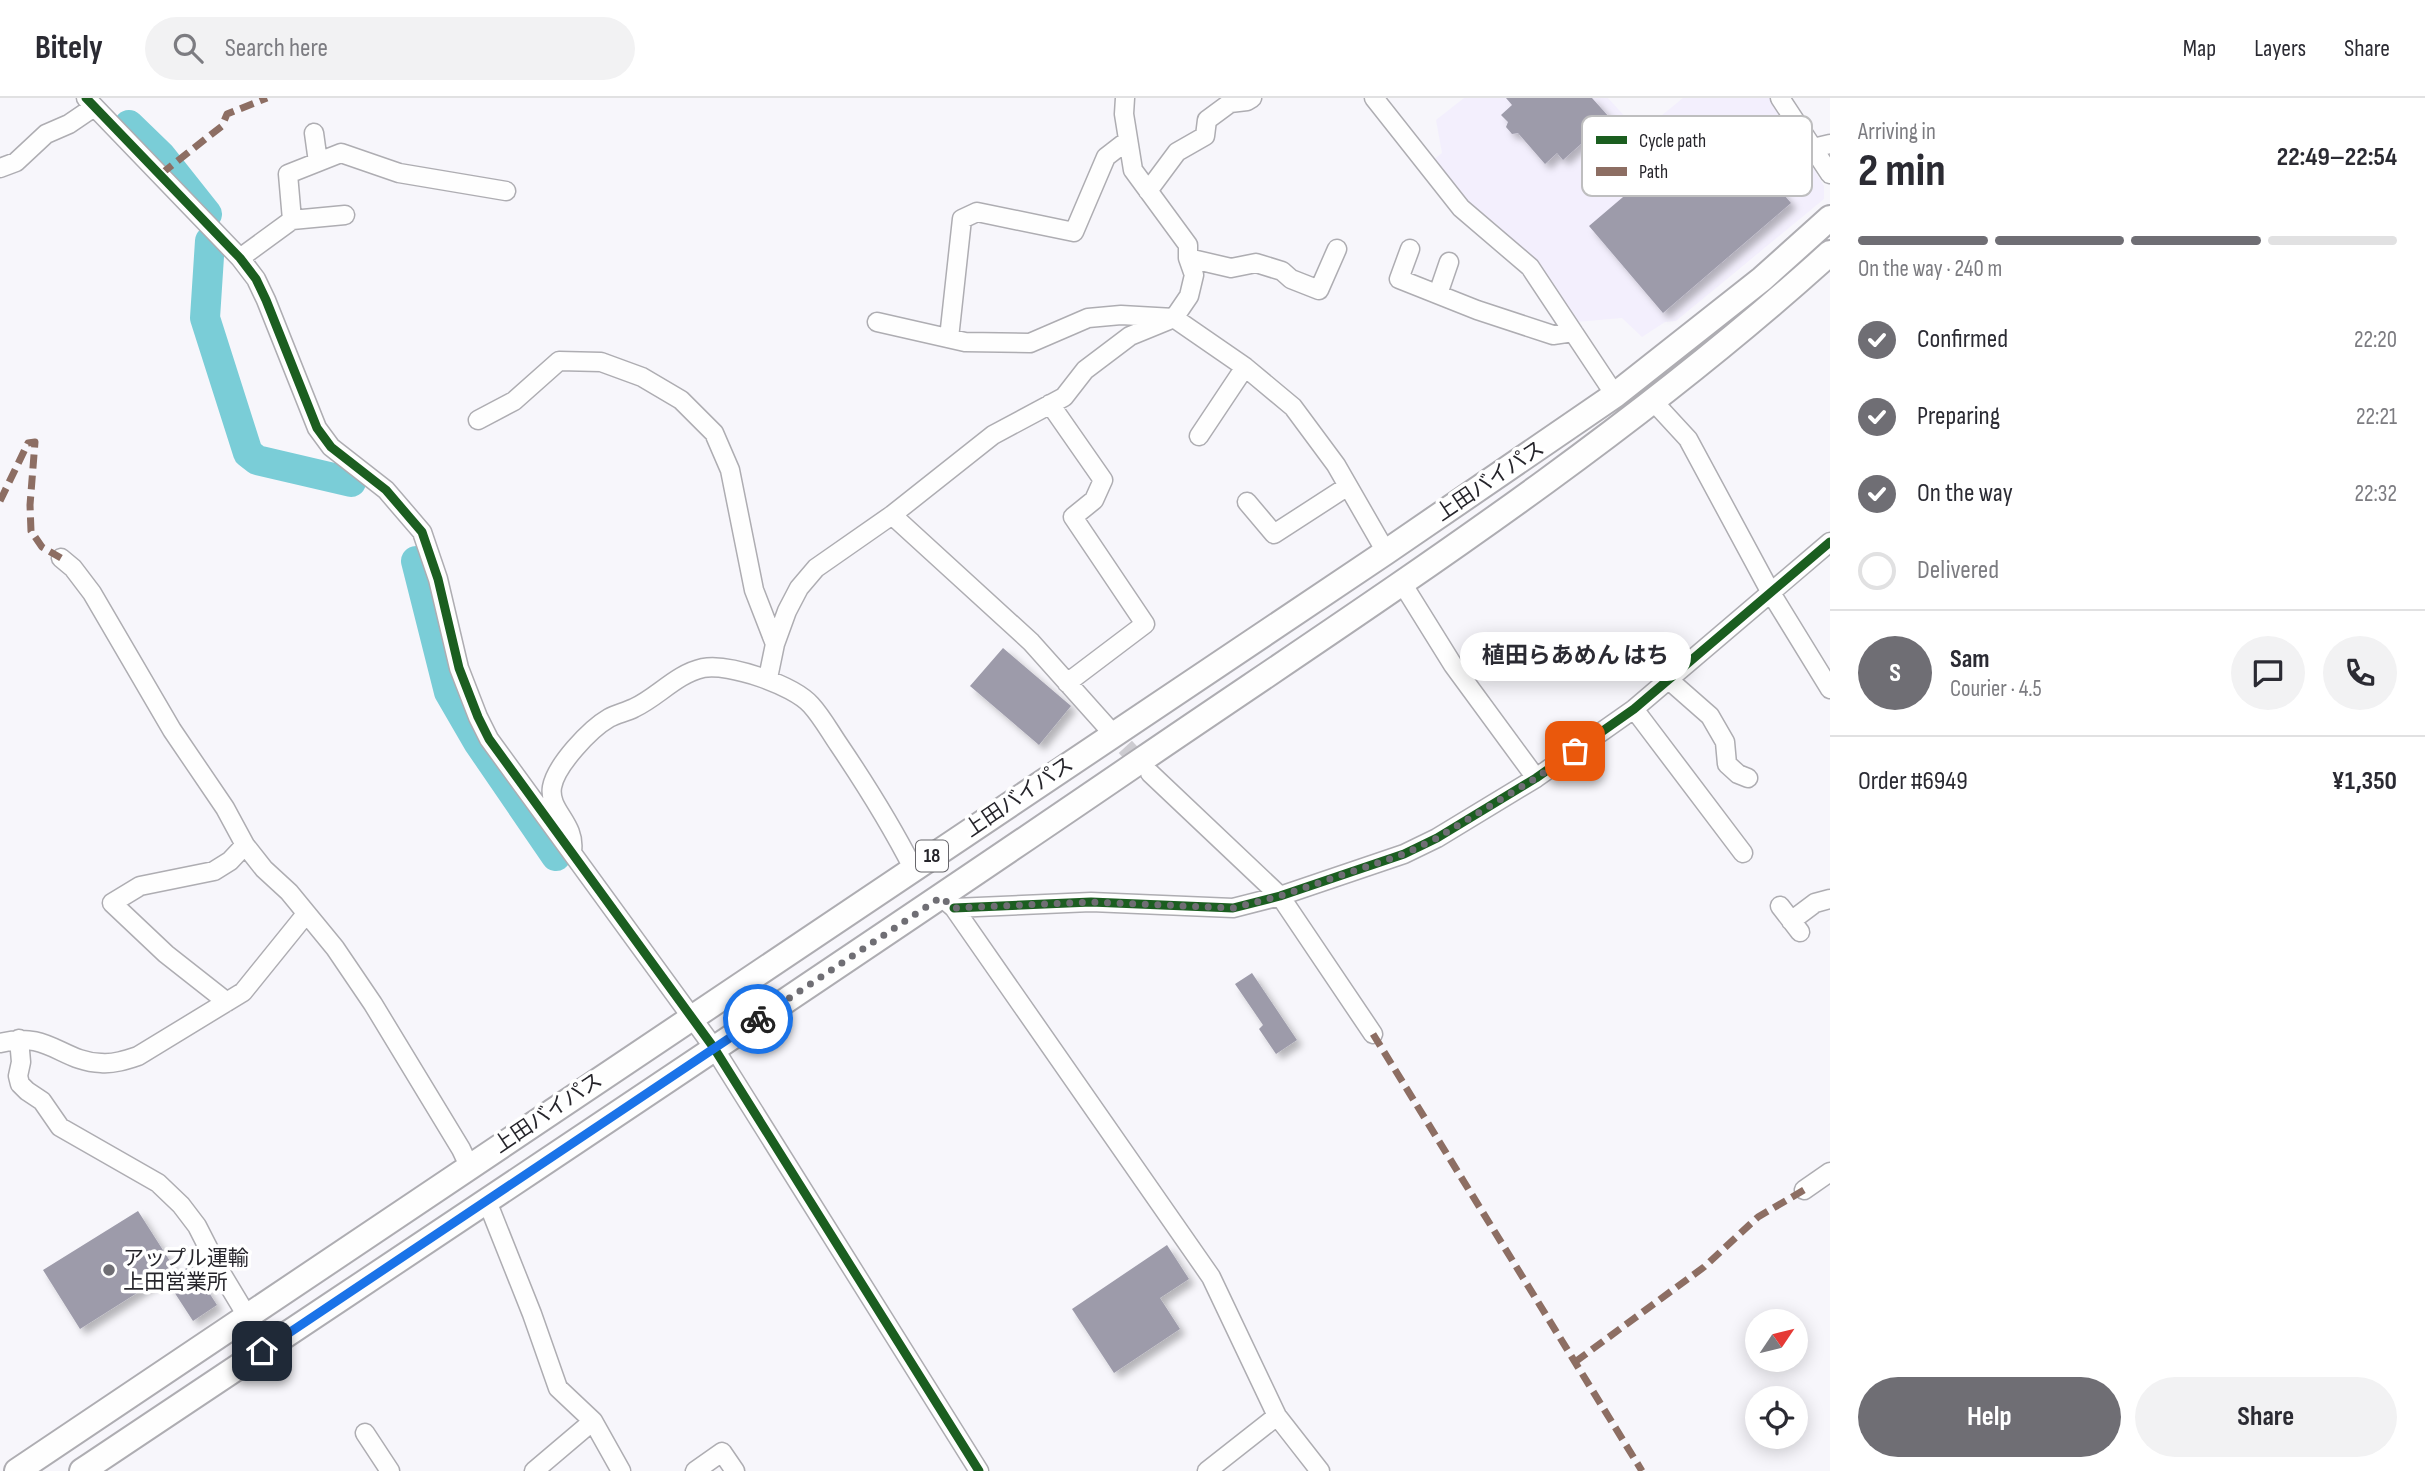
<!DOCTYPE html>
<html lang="en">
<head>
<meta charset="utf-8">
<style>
  :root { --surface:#fff; --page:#f2f2f3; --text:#2b2b33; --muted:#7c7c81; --line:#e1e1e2; --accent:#6f6e74 }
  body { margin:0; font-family:"Sofia Sans Condensed","Noto Sans JP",sans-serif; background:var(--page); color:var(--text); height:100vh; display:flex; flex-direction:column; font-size:26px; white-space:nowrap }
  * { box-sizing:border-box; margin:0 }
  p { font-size:23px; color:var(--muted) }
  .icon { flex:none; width:38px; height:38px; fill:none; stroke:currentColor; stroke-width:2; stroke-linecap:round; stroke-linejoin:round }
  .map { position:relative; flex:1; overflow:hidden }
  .details { display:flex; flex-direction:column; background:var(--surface); width:595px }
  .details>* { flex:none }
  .needle { width:46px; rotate:55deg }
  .buttons { position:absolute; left:1745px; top:1211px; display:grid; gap:14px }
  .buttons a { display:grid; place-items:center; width:63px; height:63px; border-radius:50%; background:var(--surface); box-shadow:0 4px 18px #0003; font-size:35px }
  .pin { position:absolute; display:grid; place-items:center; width:60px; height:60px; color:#fff; margin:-30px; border-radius:14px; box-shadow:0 4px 10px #0006 }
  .courier { position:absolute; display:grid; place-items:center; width:70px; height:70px; margin:-35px; border:5px solid #1a73e8; border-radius:50%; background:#fff; color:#222; box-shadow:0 2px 9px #0007 }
  .bubble { position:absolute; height:49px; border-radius:24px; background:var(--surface); box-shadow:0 4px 18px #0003; font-size:23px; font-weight:700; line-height:49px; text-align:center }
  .head em { font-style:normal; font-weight:700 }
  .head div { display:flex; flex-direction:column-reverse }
  .head { display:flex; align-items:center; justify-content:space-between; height:119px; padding:0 28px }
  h1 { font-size:46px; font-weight:700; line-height:52px }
  .bar { display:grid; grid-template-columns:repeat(4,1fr); gap:10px 7px; align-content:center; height:84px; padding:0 28px }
  .bar i { height:9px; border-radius:5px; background:var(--line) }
  .bar .current { background:var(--accent) }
  .bar p { grid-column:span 4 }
  .line { display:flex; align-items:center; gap:18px; padding:0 28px; border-top:2px solid var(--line) }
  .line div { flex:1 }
  .round { display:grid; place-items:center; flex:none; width:74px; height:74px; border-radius:37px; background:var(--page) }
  ol { padding:0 28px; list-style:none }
  li { display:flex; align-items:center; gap:21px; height:77px }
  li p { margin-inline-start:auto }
  li .icon { padding:7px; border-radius:50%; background:var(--accent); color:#fff; stroke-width:4 }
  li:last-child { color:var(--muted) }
  li i { width:38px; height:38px; border:4px solid var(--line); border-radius:50% }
  .cta { display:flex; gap:14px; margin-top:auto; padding:14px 28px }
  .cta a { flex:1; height:80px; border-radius:42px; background:var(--accent); color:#fff; font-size:28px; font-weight:700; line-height:80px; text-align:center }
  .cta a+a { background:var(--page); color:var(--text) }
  header { display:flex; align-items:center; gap:42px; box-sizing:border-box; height:98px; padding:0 35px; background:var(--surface); border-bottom:2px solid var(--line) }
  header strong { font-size:33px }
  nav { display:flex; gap:38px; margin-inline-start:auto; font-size:24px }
  .search { width:490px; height:63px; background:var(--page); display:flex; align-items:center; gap:18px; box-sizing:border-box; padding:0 24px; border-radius:38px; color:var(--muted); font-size:26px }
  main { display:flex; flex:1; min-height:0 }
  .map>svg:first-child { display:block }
  .built { fill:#f3effd }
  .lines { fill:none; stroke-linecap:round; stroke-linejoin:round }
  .river { stroke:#7acdd7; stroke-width:30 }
  .building { fill:#9d9baa; filter:url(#shadow) }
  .minor-tunnel { stroke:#cdccd1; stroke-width:18; stroke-dasharray:18 9; stroke-linecap:butt }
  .minor-casing { stroke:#aeadb2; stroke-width:21 }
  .highway-casing { stroke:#aeadb2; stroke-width:28 }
  .minor { stroke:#fefefe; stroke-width:18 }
  .highway { stroke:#fefefe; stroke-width:24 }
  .quiet { stroke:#8d6e63; stroke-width:7; stroke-dasharray:14 7; stroke-linecap:butt }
  .cycleway-casing { stroke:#fff; stroke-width:13 }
  .cycleway { stroke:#1b5e20; stroke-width:9 }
  .done { stroke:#6f6e74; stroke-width:7; stroke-dasharray:0 12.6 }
  .route { stroke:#1a73e8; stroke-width:9 }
  .poi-dot { fill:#6f6e74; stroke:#fff; stroke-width:2.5 }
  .labels { text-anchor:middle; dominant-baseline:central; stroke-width:7; stroke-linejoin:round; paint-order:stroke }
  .shield { fill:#fff; stroke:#67666b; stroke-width:2 }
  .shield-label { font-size:19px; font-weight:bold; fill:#26252b }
  .street-label { font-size:21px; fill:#26252b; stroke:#fff }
  .poi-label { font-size:21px; fill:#26252b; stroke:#fff; text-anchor:start }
  .key { fill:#fff; stroke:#bebebf; stroke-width:2 }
  .key-label { font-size:19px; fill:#26252b }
</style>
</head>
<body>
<header>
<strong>Bitely</strong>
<div class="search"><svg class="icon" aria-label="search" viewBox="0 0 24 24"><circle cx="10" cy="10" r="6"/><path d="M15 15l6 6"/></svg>Search here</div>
<nav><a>Map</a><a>Layers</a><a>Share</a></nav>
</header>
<main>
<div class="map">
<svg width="1830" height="1373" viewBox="0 0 1830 1373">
  <defs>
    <filter id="shadow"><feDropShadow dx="5.5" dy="5.5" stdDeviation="3.5" flood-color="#0004"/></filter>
  </defs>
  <rect width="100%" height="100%" fill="#f7f6fb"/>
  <path class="built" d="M 1464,0 L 1608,0 L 1640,35 L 1683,0 L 1770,0 L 1824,88 L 1824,101 L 1676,223 L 1665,224 L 1642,239 L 1622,220 L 1576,224 L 1553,188 L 1528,157 L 1494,124 L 1467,105 L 1433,62 L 1442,55 L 1436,22 Z"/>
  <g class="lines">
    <path class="river" d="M 129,27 L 161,58 L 207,116
      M 210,143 L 205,220 L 248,355 L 257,362 L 351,384
      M 416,463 L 449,594 L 478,644 L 556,758"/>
  </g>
  <path class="building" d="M 1506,0 L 1592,0 L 1610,20 L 1563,62 L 1557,55 L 1545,66 L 1518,35 L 1512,36 L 1506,29 L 1508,24 L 1501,17 L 1512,7 Z
    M 1723,26 L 1791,105 L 1663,215 L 1589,128 L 1677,53 L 1683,61 Z
    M 1003,550 L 1071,608 L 1039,647 L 970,588 Z
    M 1252,875 L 1297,942 L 1276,956 L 1259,931 L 1263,927 L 1235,886 Z
    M 138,1113 L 175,1171 L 80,1231 L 43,1172 Z
    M 1167,1147 L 1189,1181 L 1160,1200 L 1180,1231 L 1114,1275 L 1072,1211 Z
    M 191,1167 L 217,1207 L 193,1223 L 167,1183 Z"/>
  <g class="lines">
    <path class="minor-tunnel" d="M 1107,629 L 1145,670"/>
    <defs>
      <path id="minor" d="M 86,0 L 240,160 L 256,181 L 266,202 L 317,330 L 331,349 L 386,392 L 422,434 L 438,481 L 459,570 L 478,619 L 489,641 L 714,950 L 979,1373
        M 1374,0 L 1461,110 L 1530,169 L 1615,297
        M 1780,0 L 1830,76
        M 314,35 L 318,64
        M 1813,50 L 1830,46
        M 0,70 L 16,64 L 46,36 L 69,26 L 94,9
        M 1148,93 L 1177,54 L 1205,38 L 1207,22 L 1230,5 L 1247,3 L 1252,0
        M 292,122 L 345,117
        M 1410,151 L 1399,181 L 1477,212 L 1553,237 L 1573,234
        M 240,160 L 292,122 L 288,76 L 341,55 L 399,75 L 506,93
        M 1188,160 L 1231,170 L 1256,165 L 1282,173 L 1291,181 L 1319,192 L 1337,151
        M 1438,196 L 1449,164
        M 877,224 L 965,244 L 1030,245 L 1088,220 L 1121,217 L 1174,220 L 1245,269 L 1293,309 L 1336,367 L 1386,454
        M 949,240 L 962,121 L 977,114 L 1074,134 L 1106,59 L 1128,42
        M 1652,302 L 1688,341 L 1771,495 L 1830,591
        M 1050,306 L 1103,382 L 1094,402 L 1073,419 L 1145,526 L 1067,585
        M 478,322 L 514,303 L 559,263 L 601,264 L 642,279 L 681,302 L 714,335 L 730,372 L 754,492 L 775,546
        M 1199,338 L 1245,269
        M 1247,404 L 1274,436 L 1348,388
        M 892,417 L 1031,544 L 1107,629
        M 61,460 L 73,470 L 92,495 L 172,632 L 225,710 L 245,747 L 264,771 L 289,794 L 335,850 L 373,906 L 461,1051 L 469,1068
        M 1402,485 L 1453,567 L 1536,680
        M 768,580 L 775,546 L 787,513 L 799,490 L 816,470 L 892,417 L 993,337 L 1064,299 L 1085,272 L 1130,238 L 1174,220 L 1189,198 L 1194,177 L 1188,160 L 1188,147 L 1133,72 L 1124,16 L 1125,0
        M 1669,582 L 1710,618 L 1725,644 L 1727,666 L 1738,676 L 1748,680
        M 1634,611 L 1743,755
        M 1150,675 L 1280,798 L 1373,936
        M 572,753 C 576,725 548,713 552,689 C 556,667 590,631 609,620 C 616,616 626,614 634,610 C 658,599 676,576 703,570 C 729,565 793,587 811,607 C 822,619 830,634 839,647 C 866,687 891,727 913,770
        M 947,804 L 954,810 L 1211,1179 L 1277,1318 L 1320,1373
        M 1780,808 L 1800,834
        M 954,810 L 1091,804 L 1233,810 L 1280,798 L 1404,756 L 1437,740 L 1536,680 L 1634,611 L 1830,444
        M 1791,823 L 1815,805 L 1830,801
        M 227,904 L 166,856 L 112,805 L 140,788 L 214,773 L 230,763 L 245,747
        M 19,941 L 21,964 L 18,978 L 20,986 L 27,993 L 42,1003 L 60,1029 L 158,1085 L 181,1107 L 197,1128 L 220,1173 L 247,1218
        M 0,945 C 48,932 62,964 101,965 C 114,966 126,962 138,958 L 243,894 L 306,816
        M 1804,1092 L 1830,1074
        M 487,1103 L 532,1216 L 558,1290 L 593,1323 L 621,1373
        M 365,1335 L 390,1373
        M 534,1373 L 593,1323
        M 695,1373 L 722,1354 L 735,1373
        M 1207,1373 L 1277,1318"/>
      <path id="highway" d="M 17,1373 L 1386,454 L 1615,297 L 1762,181 L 1830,120
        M 82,1373 C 435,1137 789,903 1140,663 C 1376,502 1618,347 1830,155"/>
    </defs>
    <use href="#minor" class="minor-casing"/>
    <use href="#highway" class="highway-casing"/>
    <use href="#minor" class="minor"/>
    <use href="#highway" class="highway"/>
    <path class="quiet" d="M 161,76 L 222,28 L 227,16 L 267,0
      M 0,403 L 28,345 L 35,344 L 30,407 L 31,433 L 42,449 L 61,460
      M 1373,936 L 1642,1373
      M 1575,1264 L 1704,1169 L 1758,1119 L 1804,1092"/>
    <defs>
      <path id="cycleway" d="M 86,0 L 240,160 L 256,181 L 266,202 L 317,330 L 331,349 L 386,392 L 422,434 L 438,481 L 459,570 L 478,619 L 489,641 L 714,950 L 979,1373
        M 954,810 L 1091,804 L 1233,810 L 1280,798 L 1404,756 L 1437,740 L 1536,680 L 1634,611 L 1830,444"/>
    </defs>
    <use href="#cycleway" class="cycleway-casing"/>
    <use href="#cycleway" class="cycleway"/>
  </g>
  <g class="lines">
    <path class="done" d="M 758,921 L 941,799 L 954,810 L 1091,804 L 1233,810 L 1280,798 L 1404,756 L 1437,740 L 1536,680 L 1575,653"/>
    <path class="route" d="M 262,1253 L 758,921"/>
  </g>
  <circle class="poi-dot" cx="109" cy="1172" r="7"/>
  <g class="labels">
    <rect class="shield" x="916" y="742.5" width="32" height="31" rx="5"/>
    <g class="shield-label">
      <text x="932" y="758">18</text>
    </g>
    <g class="street-label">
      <text transform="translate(1490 383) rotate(-34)">上田バイパス</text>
      <text transform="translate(1019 699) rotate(-34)">上田バイパス</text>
      <text transform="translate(548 1015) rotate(-34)">上田バイパス</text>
    </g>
    <g class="poi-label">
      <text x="123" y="1160">アップル運輸<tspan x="123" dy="24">上田営業所</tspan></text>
    </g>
  </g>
  <rect x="1582" y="18" width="230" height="80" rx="10" class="key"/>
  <rect x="1596" y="38" width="31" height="8" fill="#1b5e20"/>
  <rect x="1596" y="69" width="31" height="9" fill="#8d6e63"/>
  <g class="key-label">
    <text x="1639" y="49">Cycle path</text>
    <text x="1639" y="80">Path</text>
  </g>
</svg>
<div class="buttons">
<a><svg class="needle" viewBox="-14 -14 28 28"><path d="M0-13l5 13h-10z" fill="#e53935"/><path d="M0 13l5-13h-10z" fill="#7c7c81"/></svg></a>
<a><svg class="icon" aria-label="locate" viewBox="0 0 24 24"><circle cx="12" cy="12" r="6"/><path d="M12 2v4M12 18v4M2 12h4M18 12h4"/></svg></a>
</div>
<div class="pin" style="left:1575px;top:653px;background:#ea580c"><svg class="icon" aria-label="bag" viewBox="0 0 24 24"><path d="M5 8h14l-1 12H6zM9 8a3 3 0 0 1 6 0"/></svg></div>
<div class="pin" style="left:262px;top:1253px;background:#1f2937"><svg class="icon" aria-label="home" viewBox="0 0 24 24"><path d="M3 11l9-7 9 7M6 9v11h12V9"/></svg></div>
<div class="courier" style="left:758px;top:921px"><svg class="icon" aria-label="bike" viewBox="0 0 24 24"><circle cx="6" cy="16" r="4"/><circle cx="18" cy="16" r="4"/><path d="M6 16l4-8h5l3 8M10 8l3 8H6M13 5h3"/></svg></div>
<div class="bubble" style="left:1460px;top:534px;width:231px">植田らあめん はち</div>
</div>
<section class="details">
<div class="head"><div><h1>2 min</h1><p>Arriving in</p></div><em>22:49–22:54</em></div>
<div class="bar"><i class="current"></i><i class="current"></i><i class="current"></i><i></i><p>On the way · 240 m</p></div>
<ol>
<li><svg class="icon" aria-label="check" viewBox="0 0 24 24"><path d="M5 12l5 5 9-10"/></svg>Confirmed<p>22:20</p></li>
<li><svg class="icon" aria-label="check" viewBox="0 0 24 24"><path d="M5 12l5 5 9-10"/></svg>Preparing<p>22:21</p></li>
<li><svg class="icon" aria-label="check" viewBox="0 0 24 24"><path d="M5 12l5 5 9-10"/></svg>On the way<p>22:32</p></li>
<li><i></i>Delivered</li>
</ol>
<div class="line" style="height:126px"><b class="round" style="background:var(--accent);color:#fff">S</b><div><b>Sam</b><p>Courier · 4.5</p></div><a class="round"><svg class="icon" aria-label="chat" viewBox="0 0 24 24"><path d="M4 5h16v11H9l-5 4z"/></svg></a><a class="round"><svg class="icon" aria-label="phone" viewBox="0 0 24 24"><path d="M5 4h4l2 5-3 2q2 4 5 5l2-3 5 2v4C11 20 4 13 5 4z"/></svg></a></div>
<div class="line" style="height:91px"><div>Order #6949</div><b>¥1,350</b></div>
<div class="cta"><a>Help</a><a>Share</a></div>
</section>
</main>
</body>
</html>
